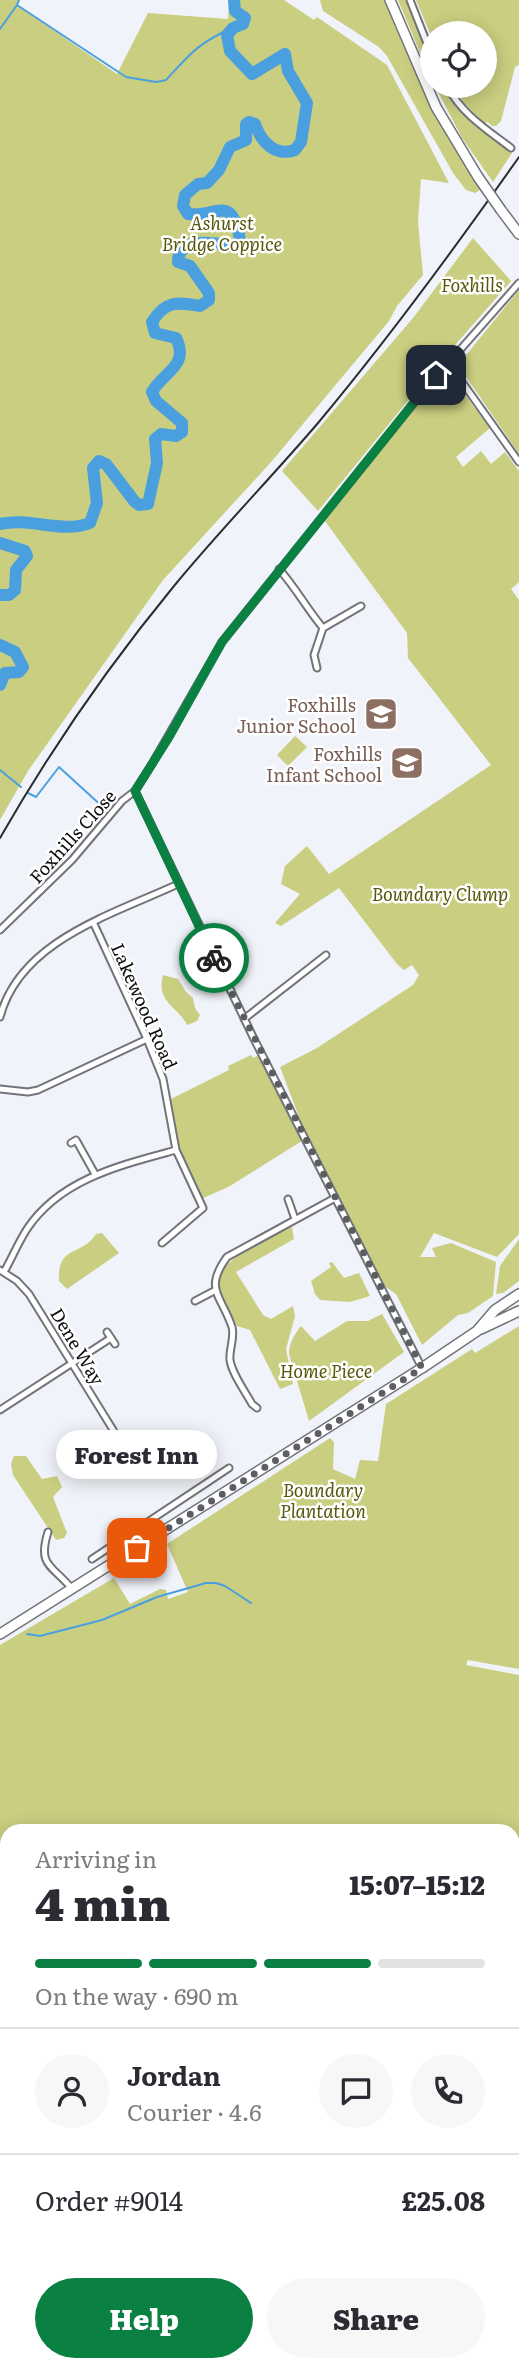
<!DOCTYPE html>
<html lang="en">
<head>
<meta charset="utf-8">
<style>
  :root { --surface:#fff; --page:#f7f7f7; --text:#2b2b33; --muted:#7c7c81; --line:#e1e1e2; --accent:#0b8043 }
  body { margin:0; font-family:Literata,serif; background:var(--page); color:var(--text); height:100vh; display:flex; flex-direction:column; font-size:26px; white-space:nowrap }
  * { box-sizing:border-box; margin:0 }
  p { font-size:23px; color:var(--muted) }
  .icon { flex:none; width:38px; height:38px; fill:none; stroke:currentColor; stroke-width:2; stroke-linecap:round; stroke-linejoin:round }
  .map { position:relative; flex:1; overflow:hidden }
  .panel { position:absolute; left:0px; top:1824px; width:520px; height:548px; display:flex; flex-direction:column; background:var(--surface); border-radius:21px 21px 0 0; box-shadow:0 4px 18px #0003 }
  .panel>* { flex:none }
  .fabs { position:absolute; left:420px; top:21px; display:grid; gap:14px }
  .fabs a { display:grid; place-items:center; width:77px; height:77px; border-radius:50%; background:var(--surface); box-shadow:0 4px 18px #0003; font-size:35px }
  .pin { position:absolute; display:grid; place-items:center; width:60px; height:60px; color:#fff; margin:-30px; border-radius:14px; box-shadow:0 4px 10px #0006 }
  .courier { position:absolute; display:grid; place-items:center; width:70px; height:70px; margin:-35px; border:5px solid #0b8043; border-radius:50%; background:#fff; color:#222; box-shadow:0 2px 9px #0007 }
  .bubble { position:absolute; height:49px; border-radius:24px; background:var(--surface); box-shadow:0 4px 18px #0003; font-size:23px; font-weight:800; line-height:49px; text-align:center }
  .overview em { font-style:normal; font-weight:800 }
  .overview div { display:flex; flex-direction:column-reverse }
  .overview { display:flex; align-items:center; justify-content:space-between; height:119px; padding:0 35px }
  h1 { font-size:46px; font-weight:800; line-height:52px }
  .bar { display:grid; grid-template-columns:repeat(4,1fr); gap:10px 7px; align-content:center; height:84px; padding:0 35px }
  .bar i { height:9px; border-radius:5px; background:var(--line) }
  .bar .active { background:var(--accent) }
  .bar p { grid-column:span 4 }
  .line { display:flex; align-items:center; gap:18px; padding:0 35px; border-top:2px solid var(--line) }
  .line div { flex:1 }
  .round { display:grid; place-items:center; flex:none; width:74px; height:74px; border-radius:37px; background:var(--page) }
  .cta { display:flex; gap:14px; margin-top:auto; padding:14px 35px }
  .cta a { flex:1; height:80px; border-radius:42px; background:var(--accent); color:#fff; font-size:28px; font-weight:800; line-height:80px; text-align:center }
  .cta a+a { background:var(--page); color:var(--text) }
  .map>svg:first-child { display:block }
  .green { fill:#cace80 }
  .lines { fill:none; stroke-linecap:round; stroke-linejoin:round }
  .stream { stroke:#4aa0df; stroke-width:2 }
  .river { stroke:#4aa0df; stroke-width:12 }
  .minor-casing { stroke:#72747a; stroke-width:9 }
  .primary-casing { stroke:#72747a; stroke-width:12 }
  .minor { stroke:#fff; stroke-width:5 }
  .primary { stroke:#fff; stroke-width:9 }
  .rail { stroke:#2c2d2f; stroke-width:2 }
  .primary-bridge-casing { stroke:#72747a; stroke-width:12; stroke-linecap:butt }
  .primary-bridge { stroke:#fff; stroke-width:9 }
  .done { stroke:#5c5e61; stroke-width:7; stroke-dasharray:0 12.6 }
  .route { stroke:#0b8043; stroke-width:9 }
  .labels { text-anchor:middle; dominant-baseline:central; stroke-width:5; stroke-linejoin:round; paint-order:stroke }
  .park-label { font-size:18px; font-style:italic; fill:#57580b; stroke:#fff }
  .education-label { font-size:18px; fill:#785e54; stroke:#fff; text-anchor:end }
  .street-label { font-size:18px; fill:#0c0d0f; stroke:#fff }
</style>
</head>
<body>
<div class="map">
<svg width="519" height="2370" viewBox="0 0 519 2370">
  <rect width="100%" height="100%" fill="#f0f3f9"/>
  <path class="green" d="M 0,0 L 20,0 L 17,5 L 117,74 L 148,13 L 228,19 L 229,0 L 284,0 L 314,20 L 317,17 L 387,65 L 449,183 L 421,179 L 418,222 L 423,275 L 397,306 L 389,321 L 272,461 L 163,580 L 28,771 L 0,820 Z
    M 320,0 L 384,0 L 429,103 L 480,190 L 475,193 L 466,190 L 453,173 L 387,56 L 379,47 L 323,11 Z
    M 398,0 L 409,0 L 432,56 L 432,81 Z
    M 416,0 L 519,0 L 519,65 L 515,67 L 501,121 L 496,126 L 492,126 L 488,122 L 484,123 L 463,102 L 456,86 L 485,86 L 485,33 L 432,33 L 432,38 Z
    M 435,86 L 446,86 L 456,107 L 512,153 L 493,182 L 462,138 Z
    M 473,238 L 511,281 L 428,376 L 318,511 L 282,471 L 413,318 Z
    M 519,290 L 519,454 L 458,365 Z
    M 458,386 L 490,428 L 456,457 L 463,467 L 481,451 L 491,464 L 505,452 L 519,471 L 519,582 L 511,589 L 519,600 L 519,1234 L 497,1257 L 434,1233 L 420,1257 L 436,1257 L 432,1248 L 451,1243 L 496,1262 L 493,1296 L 468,1313 L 458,1315 L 422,1345 L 396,1294 L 383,1285 L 304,1130 L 280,1067 L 317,1048 L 413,985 L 419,975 L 412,965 L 404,970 L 397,964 L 339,888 L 281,926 L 275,923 L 300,894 L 281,884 L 285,866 L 307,846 L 329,874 L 491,765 L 408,658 L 407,633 L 322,517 L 425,389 L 444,403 Z
    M 295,736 L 307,747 L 288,766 L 277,755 Z
    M 163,975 L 178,979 L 186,992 L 193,998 L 195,1008 L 200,1015 L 197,1021 L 187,1025 C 177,1005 156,1003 163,975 Z
    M 261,1054 L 305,1139 L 230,1186 L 199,1200 L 181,1166 L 167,1101 L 229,1070 L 228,1066 L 251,1055 L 253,1058 Z
    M 292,1227 L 294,1239 L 236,1272 L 263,1315 L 271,1319 L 293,1306 L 295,1316 L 286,1349 L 293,1384 L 280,1389 L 250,1330 L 237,1326 C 231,1315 219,1298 218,1286 C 216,1258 271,1237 292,1227 Z
    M 102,1233 L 119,1253 L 67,1289 L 59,1281 C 57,1244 82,1257 96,1234 Z
    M 519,1239 L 519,1281 L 503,1293 L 496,1294 L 500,1266 Z
    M 332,1262 L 344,1278 L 359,1273 L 370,1296 L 350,1302 L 320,1300 L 315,1294 L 311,1281 L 331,1267 L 329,1263 Z
    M 382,1314 L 404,1352 L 309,1421 L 289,1354 C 289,1343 294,1335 301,1326 L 315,1341 L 347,1321 L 368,1321 Z
    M 519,1326 L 519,1669 L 468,1660 L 466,1665 L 519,1675 L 519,2370 L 304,2370 L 310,2364 L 513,2364 L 513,1830 L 7,1830 L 7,2244 L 0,2241 L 0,1645 L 114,1578 L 130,1604 L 160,1589 L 166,1590 L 168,1599 L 188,1592 L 167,1544 L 330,1438 L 334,1442 L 333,1469 L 355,1479 L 360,1460 L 378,1461 L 386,1404 L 472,1349 L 475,1353 Z
    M 14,1456 L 26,1456 L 42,1479 L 57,1476 L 62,1487 L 53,1497 L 67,1533 L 64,1538 L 56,1540 L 13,1475 L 11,1464 Z
    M 0,2251 L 7,2253 L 7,2364 L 71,2364 L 68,2370 L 0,2370 Z
    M 78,2364 L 179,2364 L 187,2370 L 76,2370 Z
    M 190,2364 L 300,2364 L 294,2370 L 198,2370 Z"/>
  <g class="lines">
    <path class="stream" d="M 19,0 L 17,5 L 126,77 L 156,82 L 166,80 C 191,53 197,44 232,28
      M 0,29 L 17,5
      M 0,770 L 21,787
      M 28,793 L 36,797 L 59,767 L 105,809
      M 27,1634 L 40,1636 L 102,1620 L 157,1597 L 206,1583 L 216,1583 L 225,1586 L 251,1603
      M 0,1902 L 7,1905
      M 28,2370 L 34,2364"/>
    <path class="river" d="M 0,524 C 30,517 62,534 90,523 L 97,503 L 93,468 L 99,461 L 106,464 L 135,502 L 139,505 L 148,504 L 157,463 L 155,439 L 161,434 L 176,436 L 182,432 L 182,423 L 156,401 L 152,392 C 163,372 190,366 176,338 L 155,333 L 152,322 C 166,300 177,302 200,306 L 209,300 L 209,293 L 190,266 L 178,262 C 178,234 218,244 235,246 L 240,240 C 232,192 216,218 188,214 L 183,206 L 185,195 L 198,184 L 207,183 L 219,170 L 230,147 L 246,140 L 246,124 L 249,122 L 255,124 C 261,142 275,157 295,150 L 301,142 L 307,103 L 288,71 L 285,54 L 252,74 L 230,51 L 227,35 L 233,28 L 243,24 L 245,18 L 235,11 L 234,0
      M 0,543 L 25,551 L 27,556 L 16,570 L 15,590 L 9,595 L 0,595
      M 0,645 L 15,652 L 23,667 L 19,672 L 5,673 L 0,685"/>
    <defs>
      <path id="minor" d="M 410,0 L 432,56
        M 447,86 C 462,114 486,129 511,148
        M 450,365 L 519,462
        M 279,569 C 296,588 307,609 323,628 L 314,655 L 317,668
        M 323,628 L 361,606
        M 135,791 L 254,1039 L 422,1368
        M 94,924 L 147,1039 L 163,1079 L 176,1150 L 203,1208 L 162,1243
        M 0,930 L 72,860 L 122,801 L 135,791 L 152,764 L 222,642 L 425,389 L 450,365 L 452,359 L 519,283
        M 0,1017 C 20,940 114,914 178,884
        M 244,1019 L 326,955
        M 0,1089 L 28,1092 L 38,1090 L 147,1039
        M 71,1143 L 76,1140 L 95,1174
        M 288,1199 L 295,1219
        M 0,1270 L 17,1281 L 29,1294 L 123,1446
        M 4,1272 C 12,1258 18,1243 27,1229 C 60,1179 121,1165 176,1150
        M 195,1301 L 214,1291
        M 107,1332 L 115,1344
        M 257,1408 L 252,1404 C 245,1391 232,1374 230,1360 C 229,1349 235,1337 232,1327 C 222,1296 203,1290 227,1257 L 335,1198
        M 0,1410 L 111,1338
        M 48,1532 C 37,1567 53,1565 72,1589
        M 92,1559 L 229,1468"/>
      <path id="primary" d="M 390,0 L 436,107 L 478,177
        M 501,210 L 519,234
        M 481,1329 L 519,1311
        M 0,1634 L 422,1368 L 477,1331 L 495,1310 L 519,1294"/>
    </defs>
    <use href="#minor" class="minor-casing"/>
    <use href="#primary" class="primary-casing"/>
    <use href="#minor" class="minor"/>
    <use href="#primary" class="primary"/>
    <path class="rail" d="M 0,838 C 51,749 109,665 174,586 C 220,530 271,478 318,423 C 389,338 455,248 519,157"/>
    <defs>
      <path id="primary-bridge" d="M 478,177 L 501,210"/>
    </defs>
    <use href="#primary-bridge" class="primary-bridge-casing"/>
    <use href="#primary-bridge" class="primary-bridge"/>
  </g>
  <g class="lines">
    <path class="done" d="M 137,1548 L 422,1368 L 214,958"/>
    <path class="route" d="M 214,958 L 135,791 L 169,737 L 222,642 L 436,375"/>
  </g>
  <defs>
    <symbol id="school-square" viewBox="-11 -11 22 22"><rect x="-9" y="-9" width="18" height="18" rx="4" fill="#8d6e63" stroke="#fff"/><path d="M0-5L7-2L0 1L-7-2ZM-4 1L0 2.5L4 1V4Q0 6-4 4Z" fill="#fff"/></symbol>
  </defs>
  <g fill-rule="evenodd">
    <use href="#school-square" x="362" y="695" width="38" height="38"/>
    <use href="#school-square" x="388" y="744" width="38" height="38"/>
  </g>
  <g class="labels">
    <g class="park-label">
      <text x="222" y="222">Ashurst<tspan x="222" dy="21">Bridge Coppice</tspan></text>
      <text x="472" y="284">Foxhills</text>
      <text x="440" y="893">Boundary Clump</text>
      <text x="326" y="1370">Home Piece</text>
      <text x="323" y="1489">Boundary<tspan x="323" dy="21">Plantation</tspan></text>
    </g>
    <g class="education-label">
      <text x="356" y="704">Foxhills<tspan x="356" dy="21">Junior School</tspan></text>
      <text x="382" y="753">Foxhills<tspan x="382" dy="21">Infant School</tspan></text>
    </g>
    <g class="street-label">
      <text transform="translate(72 836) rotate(-48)">Foxhills Close</text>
      <text transform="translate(145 1006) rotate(66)">Lakewood Road</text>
      <text transform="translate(78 1346) rotate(59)">Dene Way</text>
    </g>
  </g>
</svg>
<div class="fabs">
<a><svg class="icon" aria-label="locate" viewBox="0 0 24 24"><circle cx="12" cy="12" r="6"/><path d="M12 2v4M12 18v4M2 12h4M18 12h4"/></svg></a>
</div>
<div class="pin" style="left:137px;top:1548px;background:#ea580c"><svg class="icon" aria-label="bag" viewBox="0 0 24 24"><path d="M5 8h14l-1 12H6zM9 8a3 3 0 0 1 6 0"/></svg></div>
<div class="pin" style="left:436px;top:375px;background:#1f2937"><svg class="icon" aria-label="home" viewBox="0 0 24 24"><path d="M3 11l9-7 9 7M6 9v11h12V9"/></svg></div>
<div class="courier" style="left:214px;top:958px"><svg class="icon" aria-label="bike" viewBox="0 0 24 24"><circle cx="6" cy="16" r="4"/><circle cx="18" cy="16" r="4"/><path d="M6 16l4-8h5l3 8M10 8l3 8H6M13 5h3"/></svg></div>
<div class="bubble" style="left:56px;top:1430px;width:161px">Forest Inn</div>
<section class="panel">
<div class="overview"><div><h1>4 min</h1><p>Arriving in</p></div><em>15:07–15:12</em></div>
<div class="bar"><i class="active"></i><i class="active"></i><i class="active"></i><i></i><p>On the way · 690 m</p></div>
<div class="line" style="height:126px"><a class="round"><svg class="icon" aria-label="person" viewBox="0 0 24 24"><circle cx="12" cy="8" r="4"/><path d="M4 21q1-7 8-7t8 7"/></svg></a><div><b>Jordan</b><p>Courier · 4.6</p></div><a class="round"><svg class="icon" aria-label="chat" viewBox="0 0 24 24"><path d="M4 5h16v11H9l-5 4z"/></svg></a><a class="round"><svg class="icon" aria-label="phone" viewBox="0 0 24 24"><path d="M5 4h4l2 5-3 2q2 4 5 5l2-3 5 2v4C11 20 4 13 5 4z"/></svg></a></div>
<div class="line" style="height:91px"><div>Order #9014</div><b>£25.08</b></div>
<div class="cta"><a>Help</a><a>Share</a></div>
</section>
</div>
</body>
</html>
